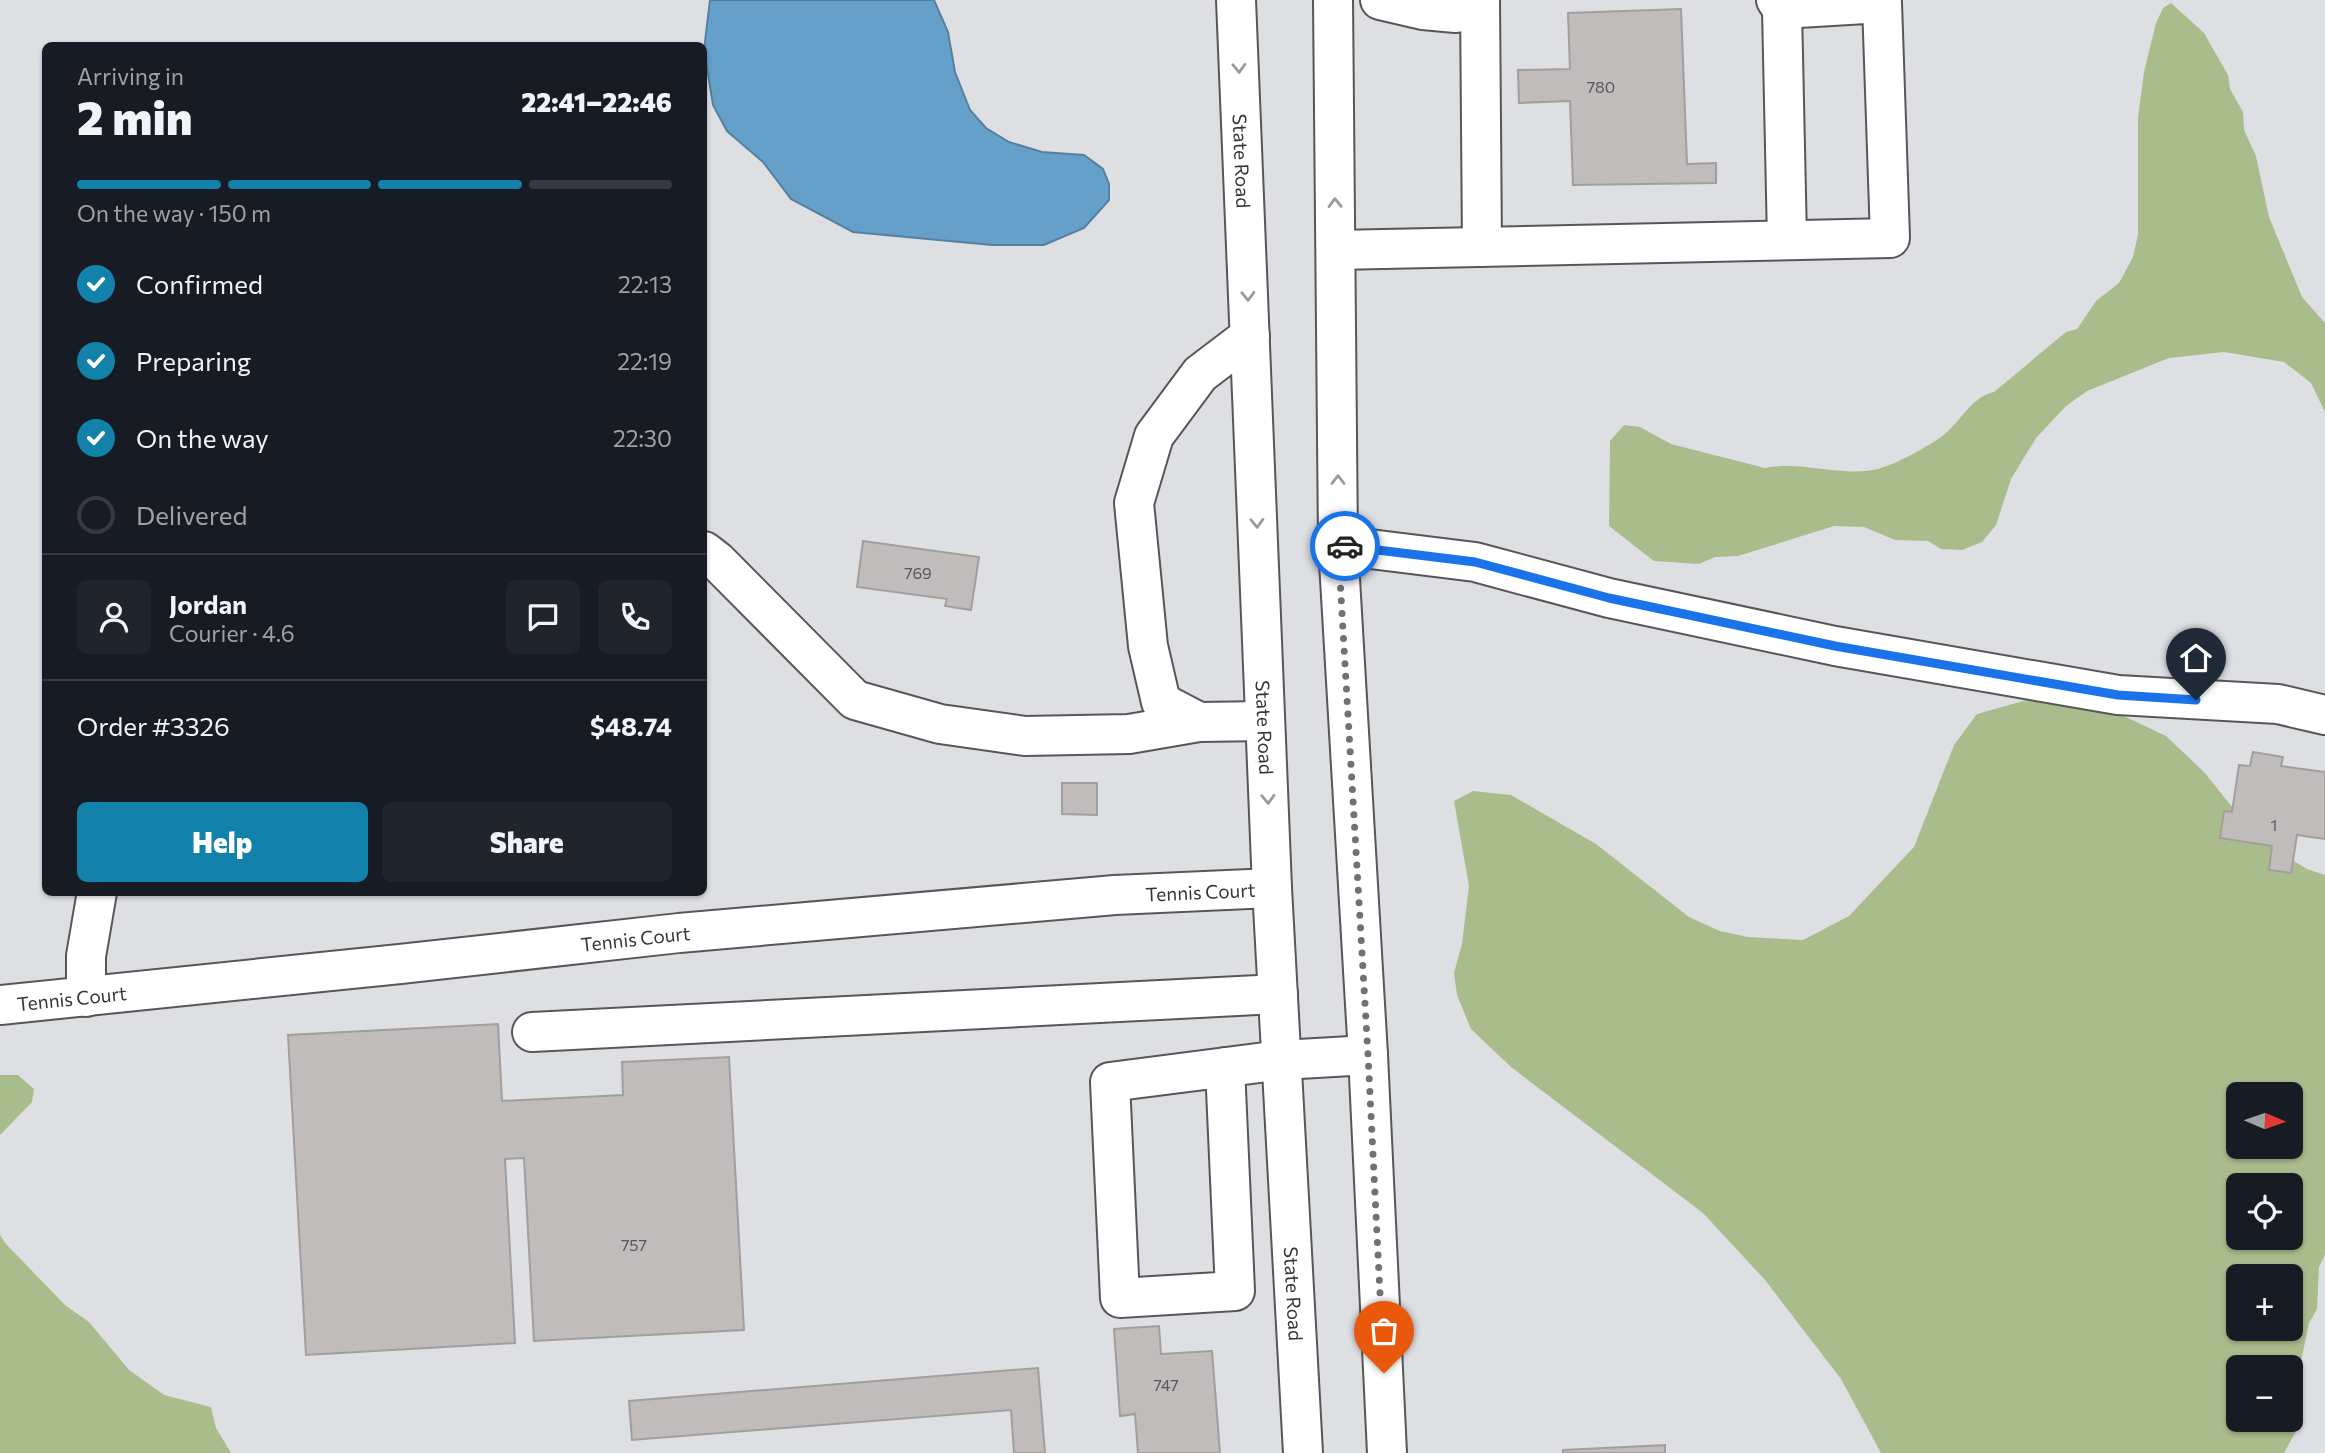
<!DOCTYPE html>
<html lang="en">
<head>
<meta charset="utf-8">
<style>
  :root { --surface:#171b24; --page:#20242c; --text:#f1f3f6; --muted:#9ea1a6; --line:#363941; --accent:#1382aa }
  body { margin:0; font-family:Commissioner,sans-serif; background:var(--page); color:var(--text); height:100vh; display:flex; flex-direction:column; font-size:26px; white-space:nowrap }
  * { box-sizing:border-box; margin:0 }
  p { font-size:23px; color:var(--muted) }
  .icon { flex:none; width:38px; height:38px; fill:none; stroke:currentColor; stroke-width:2; stroke-linecap:round; stroke-linejoin:round }
  .map { position:relative; flex:1; overflow:hidden }
  .drawer { position:absolute; left:42px; top:42px; width:665px; height:854px; display:flex; flex-direction:column; background:var(--surface); border-radius:10px; box-shadow:0 2px 5px #0004 }
  .drawer>* { flex:none }
  .needle { width:46px; rotate:92deg }
  .fabs { position:absolute; left:2226px; top:1082px; display:grid; gap:14px }
  .fabs a { display:grid; place-items:center; width:77px; height:77px; border-radius:10px; background:var(--surface); box-shadow:0 2px 5px #0004; font-size:35px }
  .pin { position:absolute; display:grid; place-items:center; width:60px; height:60px; color:#fff; margin:-72px -30px; border-radius:50% 50% 50% 0; rotate:-45deg; box-shadow:0 0 7px #0007 }
  .pin .icon { rotate:45deg }
  .courier { position:absolute; display:grid; place-items:center; width:70px; height:70px; margin:-35px; border:5px solid #1a73e8; border-radius:50%; background:#fff; color:#222; box-shadow:0 2px 9px #0007 }
  .overview em { font-style:normal; font-weight:800 }
  .overview div { display:flex; flex-direction:column-reverse }
  .overview { display:flex; align-items:center; justify-content:space-between; height:119px; padding:0 35px }
  h1 { font-size:46px; font-weight:800; line-height:52px }
  .bar { display:grid; grid-template-columns:repeat(4,1fr); gap:10px 7px; align-content:center; height:84px; padding:0 35px }
  .bar i { height:9px; border-radius:5px; background:var(--line) }
  .bar .selected { background:var(--accent) }
  .bar p { grid-column:span 4 }
  .line { display:flex; align-items:center; gap:18px; padding:0 35px; border-top:2px solid var(--line) }
  .line div { flex:1 }
  .round { display:grid; place-items:center; flex:none; width:74px; height:74px; border-radius:10px; background:var(--page) }
  ol { padding:0 35px; list-style:none }
  li { display:flex; align-items:center; gap:21px; height:77px }
  li p { margin-inline-start:auto }
  li .icon { padding:7px; border-radius:50%; background:var(--accent); color:#fff; stroke-width:4 }
  li:last-child { color:var(--muted) }
  li i { width:38px; height:38px; border:4px solid var(--line); border-radius:50% }
  .cta { display:flex; gap:14px; margin-top:auto; padding:14px 35px }
  .cta a { flex:1; height:80px; border-radius:10px; background:var(--accent); color:#fff; font-size:28px; font-weight:800; line-height:80px; text-align:center }
  .cta a+a { background:var(--page); color:var(--text) }
  .map>svg:first-child { display:block }
  .green { fill:#a9bc8c; fill-rule:evenodd }
  .water { fill:#65a0ca; stroke:#57809e; stroke-width:2 }
  .building { fill:#c0bcbb; stroke:#a29e9d; stroke-width:2 }
  .lines { fill:none; stroke-linecap:round; stroke-linejoin:round }
  .minor-casing { stroke:#57575a; stroke-width:42 }
  .major-casing { stroke:#57575a; stroke-width:42 }
  .minor { stroke:#fff; stroke-width:38 }
  .major { stroke:#fff; stroke-width:38 }
  .oneway { stroke:#9a9a9c }
  .done { stroke:#717174; stroke-width:7; stroke-dasharray:0 12.6 }
  .route { stroke:#1a73e8; stroke-width:9 }
  .labels { text-anchor:middle; dominant-baseline:central; stroke-width:5; stroke-linejoin:round; paint-order:stroke }
  .number-label { font-size:16px; fill:#585859 }
  .street-label { font-size:19px; fill:#363638; stroke:#fff }
</style>
</head>
<body>
<div class="map">
<svg width="2325" height="1453" viewBox="0 0 2325 1453">
  <rect width="100%" height="100%" fill="#dedfe3"/>
  <path class="green" d="M 2171,3 L 2204,33 L 2228,75 L 2230,89 L 2243,112 L 2244,130 L 2256,156 L 2269,217 L 2302,297 L 2325,323 L 2325,412 L 2311,383 L 2284,362 L 2224,352 L 2169,358 L 2087,391 L 2066,406 L 2036,438 L 2011,479 L 1996,525 L 1982,542 L 1962,550 L 1941,549 L 1928,541 L 1895,540 L 1864,527 L 1834,526 L 1738,556 L 1715,557 L 1699,564 L 1654,561 L 1609,526 L 1610,441 L 1624,425 L 1640,427 L 1671,444 L 1765,468 C 1804,460 1848,480 1884,467 C 1898,463 1935,443 1946,433 C 1961,420 1973,396 1994,392 L 2066,332 L 2077,329 L 2096,301 L 2119,283 L 2133,257 L 2138,235 L 2138,118 L 2144,72 L 2156,23 L 2163,8 Z
    M 2027,700 L 2074,700 L 2109,709 L 2166,736 L 2204,772 L 2258,839 L 2307,869 L 2325,875 L 2325,1255 L 2319,1267 L 2317,1309 L 2309,1323 L 2300,1366 L 2301,1422 L 2284,1453 L 1881,1453 L 1841,1379 L 1765,1280 L 1703,1213 L 1511,1067 L 1471,1029 L 1457,995 L 1454,973 L 1462,944 L 1469,886 L 1454,801 L 1473,791 L 1511,795 L 1596,844 L 1689,917 L 1720,931 L 1748,937 L 1803,940 L 1849,916 L 1914,847 L 1954,745 L 1977,714 ZM 2238,1094 L 2291,1094 L 2291,1146 L 2238,1146 ZM 2238,1185 L 2291,1185 L 2291,1237 L 2238,1237 ZM 2238,1276 L 2291,1276 L 2291,1328 L 2238,1328 ZM 2238,1367 L 2291,1367 L 2291,1419 L 2238,1419 Z
    M 0,1075 L 18,1075 L 34,1089 L 32,1102 L 0,1135 Z
    M 0,1235 L 5,1243 L 65,1305 L 89,1322 L 129,1370 L 164,1395 L 211,1407 L 216,1428 L 231,1453 L 0,1453 Z"/>
  <path class="water" d="M 710,0 L 934,0 L 948,32 L 955,72 L 970,110 L 986,128 L 1009,142 L 1042,152 L 1084,155 L 1103,169 L 1109,184 L 1109,200 L 1084,228 L 1044,245 L 992,245 L 853,232 L 791,199 L 763,162 L 727,131 L 713,105 L 704,50 Z"/>
  <path class="building" d="M 1681,9 L 1687,164 L 1716,163 L 1716,183 L 1573,185 L 1570,101 L 1519,103 L 1518,70 L 1570,69 L 1568,13 Z
    M 863,541 L 979,557 L 971,610 L 945,606 L 947,599 L 857,587 Z
    M 2253,752 L 2283,757 L 2281,766 L 2325,772 L 2325,839 L 2297,835 L 2291,873 L 2269,870 L 2272,846 L 2220,838 L 2224,811 L 2232,812 L 2239,765 L 2250,766 Z
    M 1062,783 L 1097,783 L 1097,815 L 1062,814 Z
    M 498,1024 L 502,1101 L 623,1095 L 622,1062 L 729,1057 L 744,1330 L 534,1341 L 524,1158 L 505,1159 L 515,1343 L 306,1355 L 288,1035 Z
    M 1159,1326 L 1161,1354 L 1212,1351 L 1220,1453 L 1138,1453 L 1135,1414 L 1120,1416 L 1114,1329 Z
    M 1038,1368 L 1045,1453 L 1014,1453 L 1011,1410 L 632,1440 L 629,1401 Z
    M 1665,1445 L 1665,1453 L 1563,1453 L 1563,1450 Z"/>
  <g class="lines">
    <defs>
      <g id="minor">
        <path d="M 1380,0 L 1423,10 L 1456,13 L 1464,0"/>
        <path d="M 1480,0 L 1482,247"/>
        <path d="M 1782,9 L 1787,240"/>
        <path d="M 1336,250 L 1890,238 L 1882,3 L 1782,9 L 1776,0"/>
        <path d="M 1250,336 L 1200,374 L 1154,436 L 1134,503 L 1148,646 L 1161,702 L 1199,722 L 1265,721"/>
        <path d="M 1338,545 L 1475,562 L 1609,598 L 1835,646 L 2118,695 L 2278,704 L 2325,715"/>
        <path d="M 704,551 L 717,561 L 855,700 L 940,724 L 1025,736 L 1129,734 L 1199,722"/>
        <path d="M 86,997 L 86,956 L 97,892"/>
        <path id="s1" d="M 0,1005 L 400,964 L 679,933 L 1115,895 L 1272,888"/>
        <path d="M 532,1032 L 1278,994"/>
        <path d="M 1225,1067 L 1235,1291 L 1120,1298 L 1110,1082 L 1282,1060 L 1368,1055"/>
      </g>
      <g id="major">
        <path id="s2" d="M 1236,0 L 1272,888 L 1303,1453"/>
        <path d="M 1333,0 L 1338,545 L 1368,1055 L 1387,1453"/>
      </g>
    </defs>
    <use href="#minor" class="minor-casing"/>
    <use href="#major" class="major-casing"/>
    <use href="#minor" class="minor"/>
    <use href="#major" class="major"/>
  </g>
  <defs><path id="oneway-chevron" d="M-2-3.5L2.5 0L-2 3.5" fill="none" stroke-width="1.6" stroke-linecap="round" stroke-linejoin="round" transform="scale(1.75)"/></defs>
  <g class="oneway">
    <use href="#oneway-chevron" transform="translate(1239 68) rotate(88)"/>
    <use href="#oneway-chevron" transform="translate(1335 203) rotate(-91)"/>
    <use href="#oneway-chevron" transform="translate(1248 296) rotate(88)"/>
    <use href="#oneway-chevron" transform="translate(1338 480) rotate(-90)"/>
    <use href="#oneway-chevron" transform="translate(1257 523) rotate(88)"/>
    <use href="#oneway-chevron" transform="translate(1268 799) rotate(88)"/>
  </g>
  <g class="lines">
    <path class="done" d="M 1345,546 L 1338,545 L 1368,1055 L 1384,1373"/>
    <path class="route" d="M 1345,546 L 1475,562 L 1609,598 L 1835,646 L 2118,695 L 2196,700"/>
  </g>
  <g class="labels">
    <g class="number-label">
      <text x="1601" y="86">780</text>
      <text x="918" y="572">769</text>
      <text x="2274" y="824">1</text>
      <text x="634" y="1244">757</text>
      <text x="1166" y="1384">747</text>
    </g>
    <g class="street-label">
      <text stroke="none"><textPath href="#s2" startOffset="161">State Road</textPath></text>
      <text stroke="none"><textPath href="#s2" startOffset="728">State Road</textPath></text>
      <text stroke="none"><textPath href="#s1" startOffset="1206">Tennis Court</textPath></text>
      <text stroke="none"><textPath href="#s1" startOffset="639">Tennis Court</textPath></text>
      <text stroke="none"><textPath href="#s1" startOffset="72">Tennis Court</textPath></text>
      <text stroke="none"><textPath href="#s2" startOffset="1295">State Road</textPath></text>
    </g>
  </g>
</svg>
<div class="fabs">
<a><svg class="needle" viewBox="-14 -14 28 28"><path d="M0-13l5 13h-10z" fill="#e53935"/><path d="M0 13l5-13h-10z" fill="#9ea1a6"/></svg></a>
<a><svg class="icon" aria-label="locate" viewBox="0 0 24 24"><circle cx="12" cy="12" r="6"/><path d="M12 2v4M12 18v4M2 12h4M18 12h4"/></svg></a>
<a>+</a>
<a>−</a>
</div>
<div class="pin" style="left:1384px;top:1373px;background:#ea580c"><svg class="icon" aria-label="bag" viewBox="0 0 24 24"><path d="M5 8h14l-1 12H6zM9 8a3 3 0 0 1 6 0"/></svg></div>
<div class="pin" style="left:2196px;top:700px;background:#1f2937"><svg class="icon" aria-label="home" viewBox="0 0 24 24"><path d="M3 11l9-7 9 7M6 9v11h12V9"/></svg></div>
<div class="courier" style="left:1345px;top:546px"><svg class="icon" aria-label="car" viewBox="0 0 24 24"><path d="M5 17H2v-5l4-1 3-4h7l3 4 3 1v5h-3M9 17h6M6 11h13"/><circle cx="7" cy="17" r="2"/><circle cx="17" cy="17" r="2"/></svg></div>
<section class="drawer">
<div class="overview"><div><h1>2 min</h1><p>Arriving in</p></div><em>22:41–22:46</em></div>
<div class="bar"><i class="selected"></i><i class="selected"></i><i class="selected"></i><i></i><p>On the way · 150 m</p></div>
<ol>
<li><svg class="icon" aria-label="check" viewBox="0 0 24 24"><path d="M5 12l5 5 9-10"/></svg>Confirmed<p>22:13</p></li>
<li><svg class="icon" aria-label="check" viewBox="0 0 24 24"><path d="M5 12l5 5 9-10"/></svg>Preparing<p>22:19</p></li>
<li><svg class="icon" aria-label="check" viewBox="0 0 24 24"><path d="M5 12l5 5 9-10"/></svg>On the way<p>22:30</p></li>
<li><i></i>Delivered</li>
</ol>
<div class="line" style="height:126px"><a class="round"><svg class="icon" aria-label="person" viewBox="0 0 24 24"><circle cx="12" cy="8" r="4"/><path d="M4 21q1-7 8-7t8 7"/></svg></a><div><b>Jordan</b><p>Courier · 4.6</p></div><a class="round"><svg class="icon" aria-label="chat" viewBox="0 0 24 24"><path d="M4 5h16v11H9l-5 4z"/></svg></a><a class="round"><svg class="icon" aria-label="phone" viewBox="0 0 24 24"><path d="M5 4h4l2 5-3 2q2 4 5 5l2-3 5 2v4C11 20 4 13 5 4z"/></svg></a></div>
<div class="line" style="height:91px"><div>Order #3326</div><b>$48.74</b></div>
<div class="cta"><a>Help</a><a>Share</a></div>
</section>
</div>
</body>
</html>
